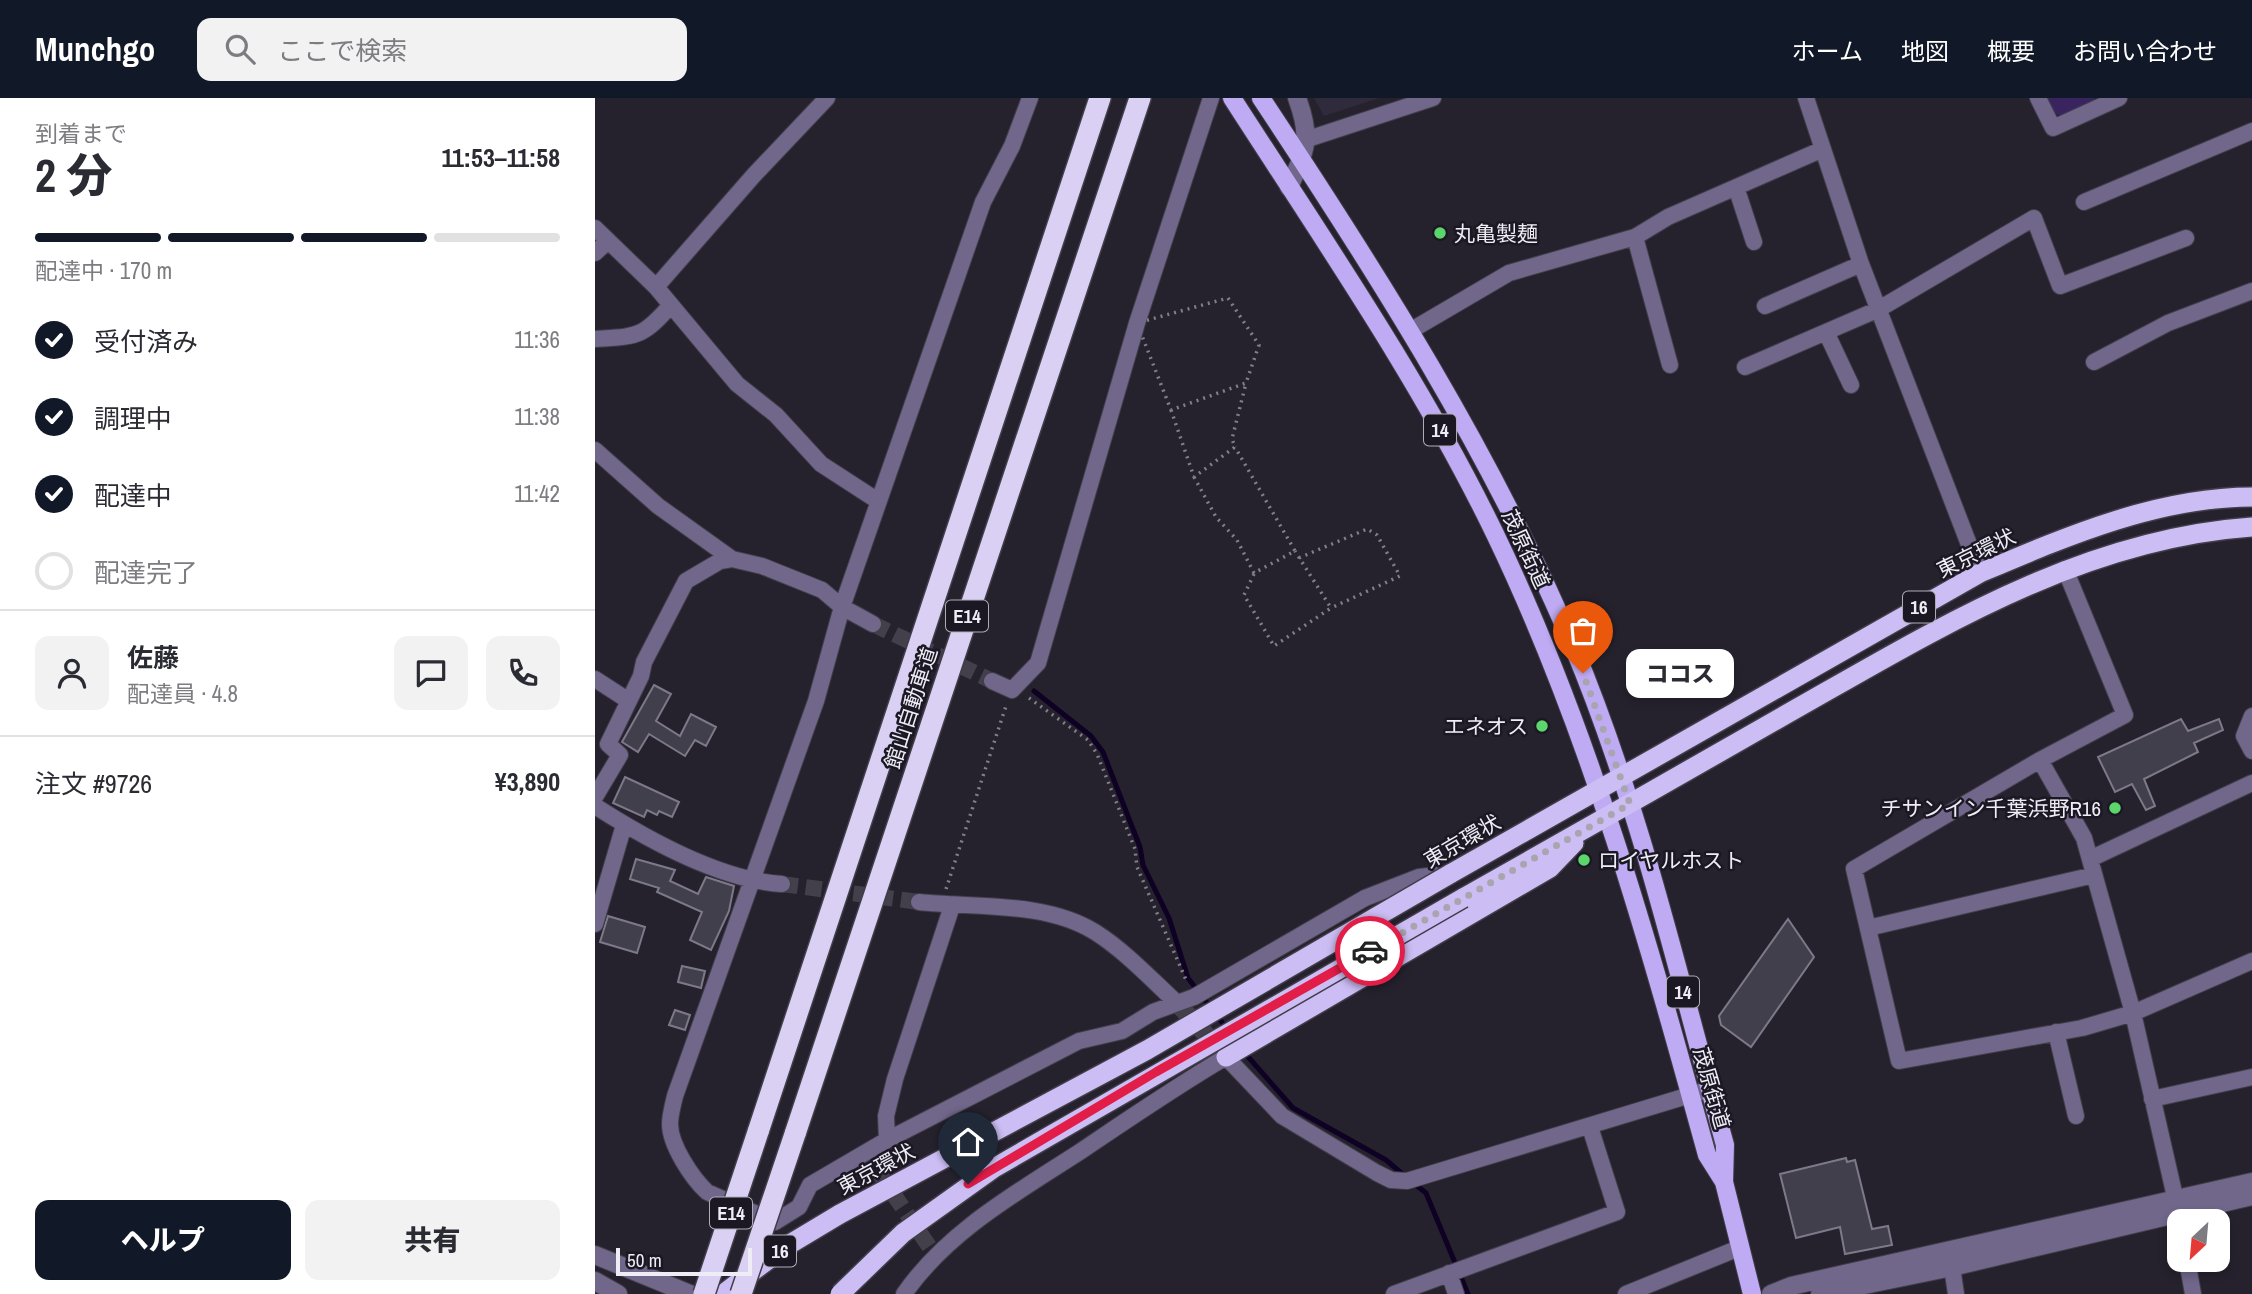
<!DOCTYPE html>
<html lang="ja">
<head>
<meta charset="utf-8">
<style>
  :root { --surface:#fff; --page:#f2f2f3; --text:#2b2b33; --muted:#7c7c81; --line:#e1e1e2; --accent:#111827 }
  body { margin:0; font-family:"Archivo Narrow","Noto Sans JP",sans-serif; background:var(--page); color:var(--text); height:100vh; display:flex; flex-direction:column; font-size:26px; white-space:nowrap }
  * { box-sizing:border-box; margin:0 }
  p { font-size:23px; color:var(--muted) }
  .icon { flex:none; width:38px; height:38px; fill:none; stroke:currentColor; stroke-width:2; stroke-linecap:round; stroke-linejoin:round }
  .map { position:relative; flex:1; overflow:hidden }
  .panel { display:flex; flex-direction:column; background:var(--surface); width:595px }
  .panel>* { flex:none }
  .needle { width:46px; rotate:206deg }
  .buttons { position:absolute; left:1572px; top:1111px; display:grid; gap:14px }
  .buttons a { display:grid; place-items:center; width:63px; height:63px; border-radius:14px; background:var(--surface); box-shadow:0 4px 10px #0003; font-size:35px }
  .scale { position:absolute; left:21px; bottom:18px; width:136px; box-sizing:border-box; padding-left:7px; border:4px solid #eeecf5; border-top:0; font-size:19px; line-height:24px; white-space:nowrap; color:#eeecf5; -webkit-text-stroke:5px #1b1824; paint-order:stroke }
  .pin { position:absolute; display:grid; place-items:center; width:60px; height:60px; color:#fff; margin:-72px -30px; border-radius:50% 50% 50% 0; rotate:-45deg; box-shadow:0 0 7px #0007 }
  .pin .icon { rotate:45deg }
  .courier { position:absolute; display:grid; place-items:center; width:70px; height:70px; margin:-35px; border:5px solid #e11d48; border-radius:50%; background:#fff; color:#222; box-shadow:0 2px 9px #0007 }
  .bubble { position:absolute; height:49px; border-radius:14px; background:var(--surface); box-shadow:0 4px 10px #0003; font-size:23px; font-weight:800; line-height:49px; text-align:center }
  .headline em { font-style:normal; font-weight:800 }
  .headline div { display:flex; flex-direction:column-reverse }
  .headline { display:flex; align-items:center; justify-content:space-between; height:119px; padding:0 35px }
  h1 { font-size:46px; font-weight:800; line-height:52px }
  .bar { display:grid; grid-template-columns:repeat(4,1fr); gap:10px 7px; align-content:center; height:84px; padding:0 35px }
  .bar i { height:9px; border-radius:5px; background:var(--line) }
  .bar .on { background:var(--accent) }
  .bar p { grid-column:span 4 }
  .line { display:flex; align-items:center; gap:18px; padding:0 35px; border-top:2px solid var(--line) }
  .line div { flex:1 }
  .round { display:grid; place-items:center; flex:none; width:74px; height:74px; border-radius:14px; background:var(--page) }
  ol { padding:0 35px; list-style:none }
  li { display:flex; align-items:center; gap:21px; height:77px }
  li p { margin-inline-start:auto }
  li .icon { padding:7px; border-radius:50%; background:var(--accent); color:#fff; stroke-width:4 }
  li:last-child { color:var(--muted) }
  li i { width:38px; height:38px; border:4px solid var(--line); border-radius:50% }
  .action { display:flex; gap:14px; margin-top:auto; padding:14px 35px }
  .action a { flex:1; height:80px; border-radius:14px; background:var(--accent); color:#fff; font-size:28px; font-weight:800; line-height:80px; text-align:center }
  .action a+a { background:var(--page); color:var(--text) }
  header { display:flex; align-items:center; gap:42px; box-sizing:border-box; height:98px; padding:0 35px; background:var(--accent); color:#fff }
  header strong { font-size:33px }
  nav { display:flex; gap:38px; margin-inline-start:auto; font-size:24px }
  .search { width:490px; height:63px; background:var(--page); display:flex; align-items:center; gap:18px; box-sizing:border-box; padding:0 24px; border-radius:14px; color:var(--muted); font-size:26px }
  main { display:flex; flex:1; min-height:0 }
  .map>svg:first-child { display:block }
  .built { fill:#2f2a3c }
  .green { fill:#39245f }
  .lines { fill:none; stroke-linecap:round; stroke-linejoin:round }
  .stream { stroke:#0e0124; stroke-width:5 }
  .building { fill:#423f4c; stroke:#7d7989; stroke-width:2 }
  .minor-tunnel { stroke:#43404c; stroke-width:16; stroke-dasharray:16 8; stroke-linecap:butt }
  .tertiary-tunnel { stroke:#43404c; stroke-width:18; stroke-dasharray:18 9; stroke-linecap:butt }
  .minor-casing { stroke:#413e4a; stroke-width:18 }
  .tertiary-casing { stroke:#413e4a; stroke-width:20 }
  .primary-casing { stroke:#413e4a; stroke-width:20 }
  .trunk-casing { stroke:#413e4a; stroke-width:22 }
  .motorway-casing { stroke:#413e4a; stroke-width:24 }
  .path { stroke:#817f89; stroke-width:3.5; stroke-dasharray:2 5; stroke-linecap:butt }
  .minor { stroke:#71678b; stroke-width:16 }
  .tertiary { stroke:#71678b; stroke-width:18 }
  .primary { stroke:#bfabf4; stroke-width:18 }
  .trunk { stroke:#ccbef4; stroke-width:19 }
  .motorway { stroke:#d9d0f4; stroke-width:21 }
  .trunk-bridge-casing { stroke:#413e4a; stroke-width:22; stroke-linecap:butt }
  .motorway-bridge-casing { stroke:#413e4a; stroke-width:24; stroke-linecap:butt }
  .trunk-bridge { stroke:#ccbef4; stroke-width:19 }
  .motorway-bridge { stroke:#d9d0f4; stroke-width:21 }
  .done { stroke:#a8a5af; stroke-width:7; stroke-dasharray:0 12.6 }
  .route { stroke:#e11d48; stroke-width:9 }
  .poi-dot { fill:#5cd56d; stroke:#1b1824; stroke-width:2.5 }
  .labels { text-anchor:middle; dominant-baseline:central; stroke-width:5; stroke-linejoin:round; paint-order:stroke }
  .shield { fill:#1b1824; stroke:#afacb6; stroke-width:2 }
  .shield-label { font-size:19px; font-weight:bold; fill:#eeecf5 }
  .poi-label { font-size:21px; fill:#eeecf5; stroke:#1b1824; text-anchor:start }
  .street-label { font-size:21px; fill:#eeecf5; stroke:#1b1824 }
</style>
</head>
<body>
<header>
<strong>Munchgo</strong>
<div class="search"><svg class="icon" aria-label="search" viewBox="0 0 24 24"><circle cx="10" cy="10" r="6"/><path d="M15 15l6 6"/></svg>ここで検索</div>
<nav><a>ホーム</a><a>地図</a><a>概要</a><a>お問い合わせ</a></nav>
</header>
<main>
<section class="panel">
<div class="headline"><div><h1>2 分</h1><p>到着まで</p></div><em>11:53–11:58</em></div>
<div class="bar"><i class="on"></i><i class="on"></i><i class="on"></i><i></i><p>配達中 · 170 m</p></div>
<ol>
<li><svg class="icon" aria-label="check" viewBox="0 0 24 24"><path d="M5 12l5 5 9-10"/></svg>受付済み<p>11:36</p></li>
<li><svg class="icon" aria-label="check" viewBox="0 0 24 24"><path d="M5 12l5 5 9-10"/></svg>調理中<p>11:38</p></li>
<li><svg class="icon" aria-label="check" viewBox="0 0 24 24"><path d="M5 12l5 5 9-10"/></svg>配達中<p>11:42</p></li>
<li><i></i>配達完了</li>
</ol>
<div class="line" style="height:126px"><a class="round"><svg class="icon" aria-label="person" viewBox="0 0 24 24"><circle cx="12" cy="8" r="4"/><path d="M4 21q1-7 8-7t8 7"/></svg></a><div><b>佐藤</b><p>配達員 · 4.8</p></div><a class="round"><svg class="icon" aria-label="chat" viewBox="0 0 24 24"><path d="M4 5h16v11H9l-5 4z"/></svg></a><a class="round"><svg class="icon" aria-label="phone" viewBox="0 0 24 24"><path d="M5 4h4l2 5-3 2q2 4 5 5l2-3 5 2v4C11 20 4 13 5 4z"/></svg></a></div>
<div class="line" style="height:91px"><div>注文 #9726</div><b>¥3,890</b></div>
<div class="action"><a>ヘルプ</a><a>共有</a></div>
</section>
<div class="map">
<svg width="1657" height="1196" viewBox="0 0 1657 1196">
  <rect width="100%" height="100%" fill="#25222e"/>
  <path class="built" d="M 719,0 L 784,0 L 729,18 Z"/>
  <path class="green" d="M 1449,0 L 1499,0 L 1500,3 L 1469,19 L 1456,14 Z"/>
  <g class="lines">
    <path class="stream" d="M 439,593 L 496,638 L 508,654 L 545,749 L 548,767 L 574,820 L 593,880 L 632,931
      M 648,953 L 698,1010 L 791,1062 L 810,1078
      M 817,1084 L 831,1095 L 873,1196"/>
  </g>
  <path class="building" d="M 59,587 L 76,596 L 61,623 L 85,638 L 96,616 L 121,629 L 111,648 L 100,642 L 90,658 L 54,636 L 43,654 L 27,644 Z
    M 1586,621 L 1593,633 L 1624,621 L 1628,632 L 1599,645 L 1603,654 L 1549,681 L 1560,708 L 1551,712 L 1537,686 L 1520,694 L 1503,659 Z
    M 30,679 L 84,704 L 77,719 L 64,713 L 62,717 L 52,712 L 49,719 L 18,705 Z
    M 41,761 L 80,772 L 75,783 L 103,796 L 111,779 L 139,788 L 134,813 L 116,852 L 95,842 L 107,814 L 62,794 L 64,790 L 35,781 Z
    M 13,818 L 50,829 L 42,855 L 5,844 Z
    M 1193,821 L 1219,859 L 1156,949 L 1126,927 L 1124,918 Z
    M 87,868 L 110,873 L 106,890 L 83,884 Z
    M 80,912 L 95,917 L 90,932 L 74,927 Z
    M 1251,1060 L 1252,1064 L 1260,1062 L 1277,1131 L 1293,1128 L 1297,1147 L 1250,1156 L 1245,1129 L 1201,1140 L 1185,1076 Z"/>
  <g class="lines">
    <path class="minor-tunnel" d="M 278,526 L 397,583
      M 187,786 L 324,804
      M 271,1056 L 340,1157"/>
    <path class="tertiary-tunnel" d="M 582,905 L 627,954"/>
    <defs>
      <path id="minor" d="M 435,0 L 417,48 L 388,104 L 247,509 L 221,603 L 80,998 C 78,1007 75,1017 75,1026 C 75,1047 97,1080 112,1094 L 180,1124 L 204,1109 L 215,1087 L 292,1042 L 484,943 L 527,933 L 558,914 L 599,899 L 770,800 L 824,779 L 851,776
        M 1211,0 L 1266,166 L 1385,475
        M 1443,0 L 1458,30 L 1524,0
        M 713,41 L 838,0
        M 1141,89 L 1159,144
        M 1489,104 L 1657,33
        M 0,130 L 61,189 L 142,286 L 181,317 L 226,366 L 283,403
        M 0,155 L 13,143
        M 61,189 L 159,77 L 232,0
        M 1170,208 L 1266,166
        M 815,233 L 914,175 L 1040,139
        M 1231,234 L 1256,287
        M 0,241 C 43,238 47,240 76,207
        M 1499,264 L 1573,225 L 1657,193
        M 1075,267 L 1040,139 L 1073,119 L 1228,51
        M 1150,269 L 1284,211 L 1439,120 L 1465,188 L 1591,140
        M 0,352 L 63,408 L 137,461 L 167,468 L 227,492 L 247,509 L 278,526
        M 1470,471 L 1530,617 L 1445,662 L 1259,771 L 1304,963 L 1487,930 L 1538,915 L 1657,863
        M 0,581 L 34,603
        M 397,583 L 417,592 L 443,565 L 542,225 L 616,0
        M 1657,618 L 1649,638 L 1657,653
        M 1445,662 L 1489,740 L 1538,915 L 1583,1112
        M 0,699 L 25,657 L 13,646 L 46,578 L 49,564 L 91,483 L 125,463 L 137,461
        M 0,708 C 53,742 125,782 187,786
        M 1495,761 L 1657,685
        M 324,804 C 380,810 450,803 500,834 C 530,853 556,881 582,905
        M 0,826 L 29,727
        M 1273,830 L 1499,777
        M 1461,934 L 1481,1018
        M 1557,1001 L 1657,979
        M 292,1042 L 291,1018 L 300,981 L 357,808
        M 1592,1162 L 1598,1196
        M 1357,1169 L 1361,1196
        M 854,1175 L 861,1196
        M 309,1196 C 352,1134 421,1095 483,1055 C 532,1022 580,989 631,959 L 687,1018 L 782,1075 L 796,1082 L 812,1083 L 1115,991
        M 799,1196 L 1022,1114 L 995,1029
        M 1031,1196 L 1144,1150"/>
      <path id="tertiary" d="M 694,89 C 711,52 717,40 702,0
        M 0,1157 L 95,1196
        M 0,1183 L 23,1196
        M 1176,1196 L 1196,1188 L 1657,1084
        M 1225,1196 L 1357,1169 L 1657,1098"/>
      <path id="primary" d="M 637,0 C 729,143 826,283 900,436 C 995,633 1054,847 1112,1057 L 1129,1084
        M 666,0 C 782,175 896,354 978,548 C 1045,708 1084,880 1130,1047 L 1129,1084 L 1157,1196"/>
      <path id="trunk" d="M 855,776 L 1385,475 C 1470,439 1562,399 1657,399
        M 868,800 C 975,740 1083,678 1190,617 C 1337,534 1484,441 1657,429
        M 631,959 L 955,770 L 979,745
        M 128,1196 L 190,1149 L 245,1116"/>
      <path id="motorway" d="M 163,1034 L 505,0
        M 200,1036 L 545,0"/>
    </defs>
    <use href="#minor" class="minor-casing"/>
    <use href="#tertiary" class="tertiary-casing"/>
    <use href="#primary" class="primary-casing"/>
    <use href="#trunk" class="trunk-casing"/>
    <use href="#motorway" class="motorway-casing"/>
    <path class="path" d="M 633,200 L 664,247 L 651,285 L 576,312 L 542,225 Z
      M 576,312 L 599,379 L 640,349 L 637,341 L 651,285
      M 599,379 L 621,419 L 642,442 L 659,475 L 700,453 L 640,349
      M 704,460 L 772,431 L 782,437 L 805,478 L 736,510
      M 659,476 L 649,497 L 679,548 L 736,510 L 700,453
      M 434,600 L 493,642 L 502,656 L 540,751 L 542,769 L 592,884
      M 351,791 L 412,605"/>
    <use href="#minor" class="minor"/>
    <use href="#tertiary" class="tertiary"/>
    <use href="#primary" class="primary"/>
    <use href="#trunk" class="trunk"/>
    <use href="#motorway" class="motorway"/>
    <defs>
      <path id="trunk-bridge" d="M 245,1116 L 552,952 L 855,776
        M 245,1196 L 308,1135 L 399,1070 L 868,800"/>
      <path id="motorway-bridge" d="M 109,1196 L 163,1034
        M 146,1196 L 200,1036"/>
    </defs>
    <use href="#trunk-bridge" class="trunk-bridge-casing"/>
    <use href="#motorway-bridge" class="motorway-bridge-casing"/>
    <use href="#trunk-bridge" class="trunk-bridge"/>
    <use href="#motorway-bridge" class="motorway-bridge"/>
  </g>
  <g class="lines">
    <path class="done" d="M 775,853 L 1035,706 L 988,575"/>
    <path class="route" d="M 373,1086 L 561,974 L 775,853"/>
  </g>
  <g class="poi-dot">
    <circle cx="845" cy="135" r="7"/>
    <circle cx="947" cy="628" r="7"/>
    <circle cx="1520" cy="710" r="7"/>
    <circle cx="989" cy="762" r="7"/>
  </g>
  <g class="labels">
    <g class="shield">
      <rect x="829" y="316.5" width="32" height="31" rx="5"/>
      <rect x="1308" y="493.5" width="32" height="31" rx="5"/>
      <rect x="351" y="502.5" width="42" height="31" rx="5"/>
      <rect x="1072" y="878.5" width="32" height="31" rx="5"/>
      <rect x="115" y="1099.5" width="42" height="31" rx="5"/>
      <rect x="169" y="1137.5" width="32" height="31" rx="5"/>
    </g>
    <g class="shield-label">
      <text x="845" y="332">14</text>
      <text x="1324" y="509">16</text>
      <text x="372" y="518">E14</text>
      <text x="1088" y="894">14</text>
      <text x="136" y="1115">E14</text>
      <text x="185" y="1153">16</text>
    </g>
    <g class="poi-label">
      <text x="859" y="135">丸亀製麺</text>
      <text x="933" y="628" text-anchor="end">エネオス</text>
      <text x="1506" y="710" text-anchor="end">チサンイン千葉浜野R16</text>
      <text x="1003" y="762">ロイヤルホスト</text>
    </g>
    <g class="street-label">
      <text transform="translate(931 451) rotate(65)">茂原街道</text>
      <text transform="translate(1381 455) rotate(-26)">東京環状</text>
      <text transform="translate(316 610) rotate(-72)">館山自動車道</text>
      <text transform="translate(867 743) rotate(-30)">東京環状</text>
      <text transform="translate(1117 990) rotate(74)">茂原街道</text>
      <text transform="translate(281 1071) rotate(-28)">東京環状</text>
    </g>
  </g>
</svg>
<div class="buttons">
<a><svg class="needle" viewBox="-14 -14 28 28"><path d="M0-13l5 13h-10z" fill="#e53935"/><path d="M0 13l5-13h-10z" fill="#7c7c81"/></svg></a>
</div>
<div class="scale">50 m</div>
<div class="pin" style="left:988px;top:575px;background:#ea580c"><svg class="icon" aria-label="bag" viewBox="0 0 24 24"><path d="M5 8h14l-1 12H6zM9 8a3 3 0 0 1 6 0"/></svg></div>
<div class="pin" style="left:373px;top:1086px;background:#1f2937"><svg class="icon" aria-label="home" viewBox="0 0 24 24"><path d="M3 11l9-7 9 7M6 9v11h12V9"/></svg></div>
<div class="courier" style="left:775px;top:853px"><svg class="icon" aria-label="car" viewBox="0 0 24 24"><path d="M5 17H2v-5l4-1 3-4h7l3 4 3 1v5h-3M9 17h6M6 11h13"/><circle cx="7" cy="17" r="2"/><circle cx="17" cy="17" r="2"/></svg></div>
<div class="bubble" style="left:1031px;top:551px;width:108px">ココス</div>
</div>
</main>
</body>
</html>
